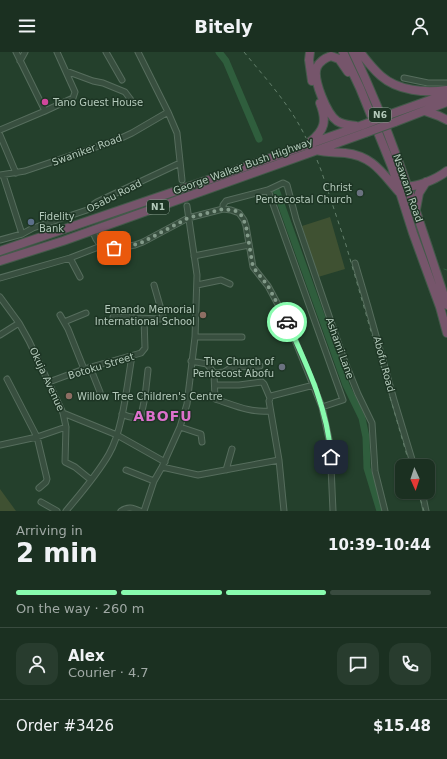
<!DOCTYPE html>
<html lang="en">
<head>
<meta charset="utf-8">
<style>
  :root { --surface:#1b3021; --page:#283c2e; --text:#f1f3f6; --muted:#a0a9a5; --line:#394b3f; --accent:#88fbae }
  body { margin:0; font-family:"DejaVu Sans",sans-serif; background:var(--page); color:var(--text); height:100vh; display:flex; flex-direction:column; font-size:15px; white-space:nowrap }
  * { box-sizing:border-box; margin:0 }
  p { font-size:13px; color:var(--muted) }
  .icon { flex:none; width:22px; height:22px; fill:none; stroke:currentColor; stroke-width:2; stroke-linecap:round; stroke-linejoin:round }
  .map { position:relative; height:459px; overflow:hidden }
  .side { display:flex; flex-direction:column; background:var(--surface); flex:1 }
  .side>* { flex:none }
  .needle { width:26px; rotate:177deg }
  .tools { position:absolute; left:395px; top:407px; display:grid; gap:8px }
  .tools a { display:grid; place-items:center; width:40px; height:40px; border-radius:8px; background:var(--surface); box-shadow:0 1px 3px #0004,0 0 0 1px var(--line); font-size:20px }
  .pin { position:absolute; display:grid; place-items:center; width:34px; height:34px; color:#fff; margin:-17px; border-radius:8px; box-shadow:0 2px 6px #0006 }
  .courier { position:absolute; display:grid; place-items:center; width:40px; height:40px; margin:-20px; border:3px solid #88fbae; border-radius:50%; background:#fff; color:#222; box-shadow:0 1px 5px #0007 }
  .overview em { font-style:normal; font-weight:700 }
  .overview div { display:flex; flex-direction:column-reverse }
  .overview { display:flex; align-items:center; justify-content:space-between; height:68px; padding:0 16px }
  h1 { font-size:26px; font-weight:700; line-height:30px }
  .bar { display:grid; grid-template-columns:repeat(4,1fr); gap:6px 4px; align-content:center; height:48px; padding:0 16px }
  .bar i { height:5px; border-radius:3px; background:var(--line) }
  .bar .current { background:var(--accent) }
  .bar p { grid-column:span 4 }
  .line { display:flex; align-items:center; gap:10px; padding:0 16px; border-top:1px solid var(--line) }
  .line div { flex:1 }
  .round { display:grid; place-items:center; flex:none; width:42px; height:42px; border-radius:12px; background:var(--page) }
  header { display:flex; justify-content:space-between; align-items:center; height:52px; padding:0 16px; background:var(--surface); font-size:18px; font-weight:700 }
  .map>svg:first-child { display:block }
  .green { fill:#3f5132 }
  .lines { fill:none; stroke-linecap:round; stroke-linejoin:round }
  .stream { stroke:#2f5e3d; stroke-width:1 }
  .river { stroke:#2f5e3d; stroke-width:7 }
  .minor-casing { stroke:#566d5d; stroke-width:7 }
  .highway-casing { stroke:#435a4a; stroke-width:10 }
  .minor { stroke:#384f3f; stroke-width:5 }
  .highway { stroke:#76556b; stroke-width:8 }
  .rail { stroke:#637f6b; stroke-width:1; stroke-dasharray:4 4; stroke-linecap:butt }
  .highway-bridge-casing { stroke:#435a4a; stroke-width:10; stroke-linecap:butt }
  .highway-bridge { stroke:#76556b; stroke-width:8 }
  .done { stroke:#829a89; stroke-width:4; stroke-dasharray:0 7.2 }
  .route { stroke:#88fbae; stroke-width:5 }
  .hotel-dot { fill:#d1479c; stroke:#1d3524; stroke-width:1.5 }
  .worship-dot { fill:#6b7280; stroke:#1d3524; stroke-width:1.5 }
  .service-dot { fill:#5c6f8a; stroke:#1d3524; stroke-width:1.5 }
  .education-dot { fill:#8d6e63; stroke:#1d3524; stroke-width:1.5 }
  .labels { text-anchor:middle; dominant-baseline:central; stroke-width:3; stroke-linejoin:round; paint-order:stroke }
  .shield { fill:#1d3524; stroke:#879d8e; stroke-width:1 }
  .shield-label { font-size:9px; font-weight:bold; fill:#b4cabb }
  .poi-label { font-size:10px; fill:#b4cabb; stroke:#1d3524; text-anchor:start }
  .street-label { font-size:10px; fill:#b4cabb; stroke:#1d3524 }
  .district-label { font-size:14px; font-weight:bold; letter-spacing:1px; fill:#dd71cd; stroke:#1d3524 }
</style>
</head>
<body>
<header><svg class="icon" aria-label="menu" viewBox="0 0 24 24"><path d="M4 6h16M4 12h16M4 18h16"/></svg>Bitely<svg class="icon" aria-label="person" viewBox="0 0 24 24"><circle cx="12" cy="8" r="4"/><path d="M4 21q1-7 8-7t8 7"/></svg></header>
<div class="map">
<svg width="447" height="459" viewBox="0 0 447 459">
  <rect width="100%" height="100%" fill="#24402c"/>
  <path class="green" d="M 330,165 L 345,217 L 318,225 L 302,174 Z
    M 0,437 L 16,459 L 0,459 Z"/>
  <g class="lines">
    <path class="stream" d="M 444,217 L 447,218"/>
    <path class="river" d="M 219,0 L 226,9 L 259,87
      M 275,135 L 346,333 L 362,366 L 366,385 L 367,416 L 380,459"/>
    <defs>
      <path id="minor" d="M 16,0 L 45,59
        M 106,0 L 122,28
        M 138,0 L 168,60 L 177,81 L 182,128
        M 20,9 L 25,0
        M 66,19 L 93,29 L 103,31 L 125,40 L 131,48
        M 404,26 L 428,31 L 447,31
        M 0,78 L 45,59 L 73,46 L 75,40 L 57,0
        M 0,83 L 16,121
        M 0,123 L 25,119 L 117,88 L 132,81 L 168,60
        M 3,123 L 22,182
        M 268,138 L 343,348 L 322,355
        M 223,157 L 223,153 L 226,149 L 268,138 L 283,131 L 287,133 L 296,167 L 343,305 L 358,342 L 372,371 L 375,419 L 385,459
        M 92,178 L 96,187 L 101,194
        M 0,188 L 22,182 L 33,176 L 93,156 L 94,152 L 97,150 L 180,111
        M 194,204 L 249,193
        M 70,206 L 80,225
        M 355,211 L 368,255 L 394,348 L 414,414
        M 0,226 L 70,206 L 101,194 L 108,196 L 119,196 L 135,193 L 143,190 L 188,166 L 223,157 L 231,158 L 239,161 L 244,168 L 246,174 L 253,215 L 268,234 L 288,271 L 322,355 L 330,392 L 333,459
        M 197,233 L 221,228 L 230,232
        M 0,245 L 19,271 L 29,289 L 63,361 L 66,375 L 65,410 L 75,415 L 91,428
        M 60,263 L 68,277 L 84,317
        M 113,265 L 161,267 L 163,264 L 162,261 L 154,233
        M 64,270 L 86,261
        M 0,283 L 19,271
        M 195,285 L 242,285
        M 191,309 L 207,312 L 214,321 L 215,347 C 234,353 250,361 270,359
        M 90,315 L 100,340
        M 214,321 L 224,320 L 232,315 L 260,314
        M 7,327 L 37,385 L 47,427 L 46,430 L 39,436
        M 49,330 L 84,317 L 141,301 L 145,296 L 144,267
        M 215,333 L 239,333 L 262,330 L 264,332 L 270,346
        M 63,361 L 117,383 L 165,410
        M 122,362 C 128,365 134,367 141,364 L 145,345 L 148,318
        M 180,375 L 201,382 L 202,390
        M 0,393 L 37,385 L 66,375
        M 162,415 L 198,423 L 279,408
        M 126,418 L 154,429
        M 226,418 L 232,397
        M 422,440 L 426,459
        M 41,450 L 57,459
        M 66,459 C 81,441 97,423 109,402 C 123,378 127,332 132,304
        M 121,459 C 128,454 133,456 140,459
        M 144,459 L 154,429 L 162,415 L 180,375 L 187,352 L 195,285 L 197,223 L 187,154
        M 284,459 L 279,408 L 269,349 L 271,344 L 314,333"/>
      <path id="highway" d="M 310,0 L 309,8 L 312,29
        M 343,0 L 360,36 L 392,115 L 413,181 L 440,255 L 447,281
        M 353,0 C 392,81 419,168 447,253
        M 360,0 C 366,8 373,17 381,24 C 398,39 425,41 447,38
        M 348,20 L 339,7 L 331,4 C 325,6 320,9 317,15 C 312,27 327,62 337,69 C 343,73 349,73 356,74
        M 425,59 L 439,64 L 447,68
        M 391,62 L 447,42
        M 395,70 L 447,50
        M 310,90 C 325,78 327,69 320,51
        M 316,98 C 326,101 335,100 345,101 C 373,104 382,121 399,140
        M 403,133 C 414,138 438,126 447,119
        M 416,157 L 419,141 L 426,130
        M 0,199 L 217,125 L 363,73
        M 0,209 L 63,189 L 365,81"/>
    </defs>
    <use href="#minor" class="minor-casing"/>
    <use href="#highway" class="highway-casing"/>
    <use href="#minor" class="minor"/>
    <use href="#highway" class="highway"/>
    <path class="rail" d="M 244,0 C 266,27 291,54 306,86
      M 317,108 L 321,118 L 346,193 L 410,414
      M 418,440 L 424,459"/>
    <defs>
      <path id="highway-bridge" d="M 363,73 L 391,62
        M 365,81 L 395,70"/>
    </defs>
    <use href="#highway-bridge" class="highway-bridge-casing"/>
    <use href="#highway-bridge" class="highway-bridge"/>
  </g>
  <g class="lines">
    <path class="done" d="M 114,196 L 127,195 L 143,190 L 188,166 L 223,157 L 236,159 L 242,164 L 246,174 L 253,215 L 268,234 L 287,270"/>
    <path class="route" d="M 287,270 C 307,313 328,357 331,405"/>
  </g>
  <circle class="hotel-dot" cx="45" cy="50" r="4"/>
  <g class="worship-dot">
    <circle cx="360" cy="141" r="4"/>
    <circle cx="282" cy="315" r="4"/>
  </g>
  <circle class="service-dot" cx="31" cy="170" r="4"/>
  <g class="education-dot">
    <circle cx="203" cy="263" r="4"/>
    <circle cx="69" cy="344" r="4"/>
  </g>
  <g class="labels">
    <g class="shield">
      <rect x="369" y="56" width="22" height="14" rx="3"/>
      <rect x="147" y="148" width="22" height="14" rx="3"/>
    </g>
    <g class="shield-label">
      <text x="380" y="63">N6</text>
      <text x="158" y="155">N1</text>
    </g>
    <g class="poi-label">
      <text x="53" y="50">Tano Guest House</text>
      <text x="352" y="135" text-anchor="end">Christ<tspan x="352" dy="12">Pentecostal Church</tspan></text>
      <text x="39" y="164">Fidelity<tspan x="39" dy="12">Bank</tspan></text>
      <text x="195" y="257" text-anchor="end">Emando Memorial<tspan x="195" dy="12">International School</tspan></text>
      <text x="274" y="309" text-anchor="end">The Church of<tspan x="274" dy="12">Pentecost Abofu</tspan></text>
      <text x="77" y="344">Willow Tree Children's Centre</text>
    </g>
    <g class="street-label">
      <text transform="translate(87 98) rotate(-20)">Swaniker Road</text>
      <text transform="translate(243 114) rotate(-20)">George Walker Bush Highway</text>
      <text transform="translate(408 136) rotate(71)">Nsawam Road</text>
      <text transform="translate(114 144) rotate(-27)">Osabu Road</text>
      <text transform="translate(340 296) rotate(70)">Ashami Lane</text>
      <text transform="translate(384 312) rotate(75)">Abofu Road</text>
      <text transform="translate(101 314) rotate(-17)">Botoku Street</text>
      <text transform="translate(47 327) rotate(65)">Okuja Avenue</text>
    </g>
    <g class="district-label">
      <text x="163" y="364">ABOFU</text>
    </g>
  </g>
</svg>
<div class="tools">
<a><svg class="needle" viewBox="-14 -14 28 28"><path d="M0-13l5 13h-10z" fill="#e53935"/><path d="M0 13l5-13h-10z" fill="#a0a9a5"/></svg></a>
</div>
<div class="pin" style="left:114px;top:196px;background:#ea580c"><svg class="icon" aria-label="bag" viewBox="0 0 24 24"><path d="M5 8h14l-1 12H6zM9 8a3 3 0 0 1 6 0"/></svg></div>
<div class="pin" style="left:331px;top:405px;background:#1f2937"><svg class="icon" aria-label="home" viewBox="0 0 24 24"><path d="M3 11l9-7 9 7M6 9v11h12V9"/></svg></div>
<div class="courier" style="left:287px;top:270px"><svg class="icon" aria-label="car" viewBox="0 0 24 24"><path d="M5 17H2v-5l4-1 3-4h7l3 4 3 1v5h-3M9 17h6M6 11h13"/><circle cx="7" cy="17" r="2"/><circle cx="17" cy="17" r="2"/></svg></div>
</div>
<section class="side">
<div class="overview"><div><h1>2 min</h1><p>Arriving in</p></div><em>10:39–10:44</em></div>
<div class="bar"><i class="current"></i><i class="current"></i><i class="current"></i><i></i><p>On the way · 260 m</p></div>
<div class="line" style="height:72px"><a class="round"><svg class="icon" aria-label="person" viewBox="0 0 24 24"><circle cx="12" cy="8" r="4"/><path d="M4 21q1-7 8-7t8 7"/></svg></a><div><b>Alex</b><p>Courier · 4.7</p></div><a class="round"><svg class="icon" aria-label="chat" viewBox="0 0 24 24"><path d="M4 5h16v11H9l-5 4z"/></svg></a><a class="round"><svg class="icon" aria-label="phone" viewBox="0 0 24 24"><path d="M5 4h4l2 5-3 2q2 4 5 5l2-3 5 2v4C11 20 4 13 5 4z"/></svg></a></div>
<div class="line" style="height:52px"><div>Order #3426</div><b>$15.48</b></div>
</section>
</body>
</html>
